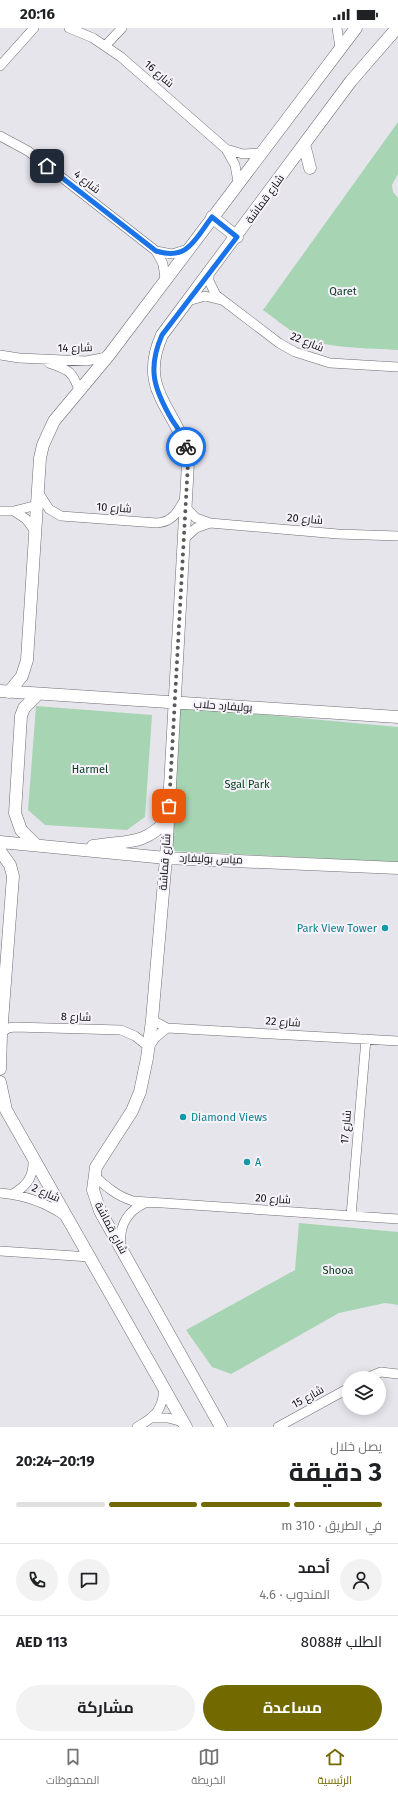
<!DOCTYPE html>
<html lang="ar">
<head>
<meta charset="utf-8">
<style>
  :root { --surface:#fff; --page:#f2f2f2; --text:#202124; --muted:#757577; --line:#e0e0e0; --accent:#726901 }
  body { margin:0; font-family:"Fira Sans",Cairo,sans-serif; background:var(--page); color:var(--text); direction:rtl; height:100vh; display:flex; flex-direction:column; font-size:15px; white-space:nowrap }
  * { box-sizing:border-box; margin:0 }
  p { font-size:13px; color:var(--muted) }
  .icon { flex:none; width:22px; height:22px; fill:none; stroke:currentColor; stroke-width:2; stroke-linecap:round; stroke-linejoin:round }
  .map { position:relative; height:1399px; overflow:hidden; direction:ltr }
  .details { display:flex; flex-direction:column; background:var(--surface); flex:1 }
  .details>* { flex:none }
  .controls { position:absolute; left:342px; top:1343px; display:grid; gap:8px }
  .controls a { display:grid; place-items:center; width:44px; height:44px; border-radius:50%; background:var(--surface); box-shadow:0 2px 10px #0003; font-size:20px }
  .pin { position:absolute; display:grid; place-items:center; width:34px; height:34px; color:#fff; margin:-17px; border-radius:8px; box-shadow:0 2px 6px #0006 }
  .courier { position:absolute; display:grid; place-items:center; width:40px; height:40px; margin:-20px; border:3px solid #1a73e8; border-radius:50%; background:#fff; color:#222; box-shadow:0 1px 5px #0007 }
  .overview em { font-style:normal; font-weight:700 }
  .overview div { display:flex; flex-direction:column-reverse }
  .overview { display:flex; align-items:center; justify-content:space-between; height:68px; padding:0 16px }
  h1 { font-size:26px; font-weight:700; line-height:30px }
  .bar { display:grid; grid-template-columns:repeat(4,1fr); gap:6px 4px; align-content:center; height:48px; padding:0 16px }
  .bar i { height:5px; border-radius:3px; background:var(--line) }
  .bar .active { background:var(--accent) }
  .bar p { grid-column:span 4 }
  .line { display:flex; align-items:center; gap:10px; padding:0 16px; border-top:1px solid var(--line) }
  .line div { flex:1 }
  .round { display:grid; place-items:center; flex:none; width:42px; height:42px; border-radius:21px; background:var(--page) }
  .button { display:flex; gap:8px; margin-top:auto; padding:8px 16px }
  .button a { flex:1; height:46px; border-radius:24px; background:var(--accent); color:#fff; font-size:16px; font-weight:700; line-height:46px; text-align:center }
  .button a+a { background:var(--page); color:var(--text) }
  .status { display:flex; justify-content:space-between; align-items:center; height:28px; padding:0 20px; background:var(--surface); direction:ltr }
  .status svg { height:11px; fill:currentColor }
  .tabs { display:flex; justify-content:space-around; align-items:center; height:56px; border-top:1px solid var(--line); background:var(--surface); font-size:11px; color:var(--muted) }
  .tabs a { display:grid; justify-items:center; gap:2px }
  .tabs .active { color:var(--accent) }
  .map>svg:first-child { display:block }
  .green { fill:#a7d4b3 }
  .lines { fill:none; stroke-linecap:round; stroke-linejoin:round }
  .street-casing { stroke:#6f6c73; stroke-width:10 }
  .secondary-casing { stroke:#6f6c73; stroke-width:13 }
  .street { stroke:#fff; stroke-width:9 }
  .secondary { stroke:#fff; stroke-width:12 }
  .done { stroke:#5b595e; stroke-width:4; stroke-dasharray:0 7.2 }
  .route { stroke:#1a73e8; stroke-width:5 }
  .culture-dot { fill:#0f9aa8; stroke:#f5f2f9; stroke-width:1.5 }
  .labels { text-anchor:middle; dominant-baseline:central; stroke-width:4; stroke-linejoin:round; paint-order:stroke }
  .street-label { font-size:11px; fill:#0f0e11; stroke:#f5f2f9 }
  .park-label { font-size:11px; fill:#073b1e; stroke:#f5f2f9 }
  .culture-label { font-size:11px; fill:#0d838f; stroke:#f5f2f9; text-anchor:start }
</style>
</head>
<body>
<div class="status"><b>20:16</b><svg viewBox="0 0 49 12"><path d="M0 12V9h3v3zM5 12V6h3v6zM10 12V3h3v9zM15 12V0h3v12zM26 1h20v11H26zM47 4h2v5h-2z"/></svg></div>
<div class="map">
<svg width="398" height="1399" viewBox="0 0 398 1399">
  <rect width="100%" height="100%" fill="#e7e5ec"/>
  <path class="green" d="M 398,94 L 398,146 L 392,157 L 393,164 L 398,170 L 398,322 C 370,320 321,321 298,307 C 286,300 274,290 263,282 Z
    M 36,678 L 152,687 L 145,789 L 127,802 L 45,797 L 28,782 Z
    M 179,679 L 398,699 L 398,834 L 172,823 Z
    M 299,1195 L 398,1204 L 398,1277 L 385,1275 L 339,1285 L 231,1346 L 212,1339 L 186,1302 L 295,1242 Z"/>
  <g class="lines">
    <defs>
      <path id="street" d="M 69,0 L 93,10 L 121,29 L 226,121 L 235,137 L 238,154
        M 337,0 L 340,20
        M 106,17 L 122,0
        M 0,38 L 34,0
        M 0,108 L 28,123 L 156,223 L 163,236 L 165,251
        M 226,121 L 243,126 L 261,125
        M 156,223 L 172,226 L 188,221
        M 209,245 L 209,253 L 216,267 L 279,315 L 295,324 L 330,335 L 398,339
        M 188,273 L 205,268 L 221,272
        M 0,327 L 19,330 L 86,333 L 102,330 L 109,327
        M 49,335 C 68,342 72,342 79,362
        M 38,464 L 49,481 L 61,488 L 157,495 C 173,494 178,483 185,471
        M 186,480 L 196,490 L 210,495 L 338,506 L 398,508
        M 0,483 L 14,483 L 37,477
        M 14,483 L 26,491 L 35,503
        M 185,510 L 196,500 L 210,495
        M 152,992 L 167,1000 L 398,1013
        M 0,1006 L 8,1000 L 14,999 L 121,1002 L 135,1008 L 149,1019 L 155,1010 L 167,1000
        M 94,1147 C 106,1159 117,1168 133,1173 L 398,1191
        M 0,1165 C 25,1167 45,1174 65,1188
        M 13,1166 C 28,1157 34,1148 33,1130
        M 351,1188 L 366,1011
        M 121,1218 C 119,1198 126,1184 145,1175
        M 0,1223 L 90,1229
        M 366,1350 L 381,1344 L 398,1346
        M 153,1390 L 168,1390 L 183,1394
        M 137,1399 C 155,1389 163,1382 164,1360
        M 278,1399 L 349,1360"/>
      <path id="secondary" d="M 304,116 L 310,140
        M 212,189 L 237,209
        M 0,663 L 398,689
        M 9,664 L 22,648 L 27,632 L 40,430 L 43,417 L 54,393 L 109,327 L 356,0
        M 0,814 L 166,830 L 398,840
        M 35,816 L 21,802 L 15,785 L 21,688 L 24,680 L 38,666
        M 93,818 C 126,812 143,819 168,791
        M 0,823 L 10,837 L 13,848 L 1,1007 L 0,1041
        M 0,1054 L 6,1082 L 14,1096 L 186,1399
        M 221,1399 L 100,1183 L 93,1162 L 96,1139 L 132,1083 L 140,1064 L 147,1030 L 152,992 L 166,830 L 188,435 C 183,383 135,367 162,307 L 351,53 L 397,0"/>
    </defs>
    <use href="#street" class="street-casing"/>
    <use href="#secondary" class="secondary-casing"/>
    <use href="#street" class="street"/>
    <use href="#secondary" class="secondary"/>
  </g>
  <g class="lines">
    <path class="done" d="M 169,778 L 188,435 L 186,419"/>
    <path class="route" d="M 47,138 L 156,223 C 188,233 195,211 212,189 L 237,209 L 162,307 C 147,341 154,361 172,392 C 178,400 183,409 186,419"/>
  </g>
  <g class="culture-dot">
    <circle cx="385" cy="900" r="4"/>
    <circle cx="183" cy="1089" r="4"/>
    <circle cx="247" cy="1134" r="4"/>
  </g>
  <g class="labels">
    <g class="street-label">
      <text transform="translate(159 46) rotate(41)">شارع 16</text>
      <text transform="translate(87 154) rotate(38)">شارع 4</text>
      <text transform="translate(265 171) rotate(-54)">شارع قماشة</text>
      <text transform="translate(307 314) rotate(22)">شارع 22</text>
      <text transform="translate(75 320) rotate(-1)">شارع 14</text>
      <text transform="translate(114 480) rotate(4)">شارع 10</text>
      <text transform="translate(305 491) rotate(5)">شارع 20</text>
      <text transform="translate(223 678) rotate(4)">بوليفارد حلاب</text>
      <text transform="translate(211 831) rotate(2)">مياس بوليفارد</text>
      <text transform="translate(165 834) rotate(-86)">شارع قماشة</text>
      <text transform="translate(76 989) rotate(2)">شارع 8</text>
      <text transform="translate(283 994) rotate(4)">شارع 22</text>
      <text transform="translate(346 1099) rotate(-85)">شارع 17</text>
      <text transform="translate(46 1165) rotate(24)">شارع 2</text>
      <text transform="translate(273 1171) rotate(4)">شارع 20</text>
      <text transform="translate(111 1200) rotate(62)">شارع قماشة</text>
      <text transform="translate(308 1369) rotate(-29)">شارع 15</text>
    </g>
    <g class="park-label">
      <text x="343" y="263">Qaret</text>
      <text x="90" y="741">Harmel</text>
      <text x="247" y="756">Sgal Park</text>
      <text x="338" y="1242">Shooa</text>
    </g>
    <g class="culture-label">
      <text x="377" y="900" text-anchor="end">Park View Tower</text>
      <text x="191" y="1089">Diamond Views</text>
      <text x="255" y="1134">A</text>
    </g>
  </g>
</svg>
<div class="controls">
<a><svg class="icon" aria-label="layers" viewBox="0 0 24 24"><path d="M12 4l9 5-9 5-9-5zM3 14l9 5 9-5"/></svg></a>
</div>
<div class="pin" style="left:169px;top:778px;background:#ea580c"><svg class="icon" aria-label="bag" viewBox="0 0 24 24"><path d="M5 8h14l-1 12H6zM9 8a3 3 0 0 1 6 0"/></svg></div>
<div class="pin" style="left:47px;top:138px;background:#1f2937"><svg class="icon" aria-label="home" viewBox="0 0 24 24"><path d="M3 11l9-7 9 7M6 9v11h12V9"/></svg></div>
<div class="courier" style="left:186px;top:419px"><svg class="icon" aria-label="bike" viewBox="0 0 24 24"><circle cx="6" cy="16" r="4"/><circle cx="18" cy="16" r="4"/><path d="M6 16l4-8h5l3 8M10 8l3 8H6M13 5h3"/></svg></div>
</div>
<section class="details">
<div class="overview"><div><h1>3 دقيقة</h1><p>يصل خلال</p></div><em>20:19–20:24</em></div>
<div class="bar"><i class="active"></i><i class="active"></i><i class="active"></i><i></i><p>في الطريق · 310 m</p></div>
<div class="line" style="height:72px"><a class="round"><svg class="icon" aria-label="person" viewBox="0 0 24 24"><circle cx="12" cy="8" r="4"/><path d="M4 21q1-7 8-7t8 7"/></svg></a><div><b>أحمد</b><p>المندوب · 4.6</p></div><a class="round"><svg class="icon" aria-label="chat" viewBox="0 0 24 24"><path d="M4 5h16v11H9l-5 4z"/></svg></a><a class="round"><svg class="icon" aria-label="phone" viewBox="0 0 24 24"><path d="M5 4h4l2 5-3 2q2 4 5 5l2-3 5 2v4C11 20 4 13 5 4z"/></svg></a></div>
<div class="line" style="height:52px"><div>الطلب #8088</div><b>AED 113</b></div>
<div class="button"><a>مساعدة</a><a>مشاركة</a></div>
</section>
<nav class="tabs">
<a class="active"><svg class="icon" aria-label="home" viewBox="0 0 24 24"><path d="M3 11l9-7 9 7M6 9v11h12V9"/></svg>الرئيسية</a>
<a><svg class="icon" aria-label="map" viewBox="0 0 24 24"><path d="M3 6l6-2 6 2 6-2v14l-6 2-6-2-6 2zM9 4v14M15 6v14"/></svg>الخريطة</a>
<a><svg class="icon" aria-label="saved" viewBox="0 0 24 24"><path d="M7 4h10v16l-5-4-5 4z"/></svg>المحفوظات</a>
</nav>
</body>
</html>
